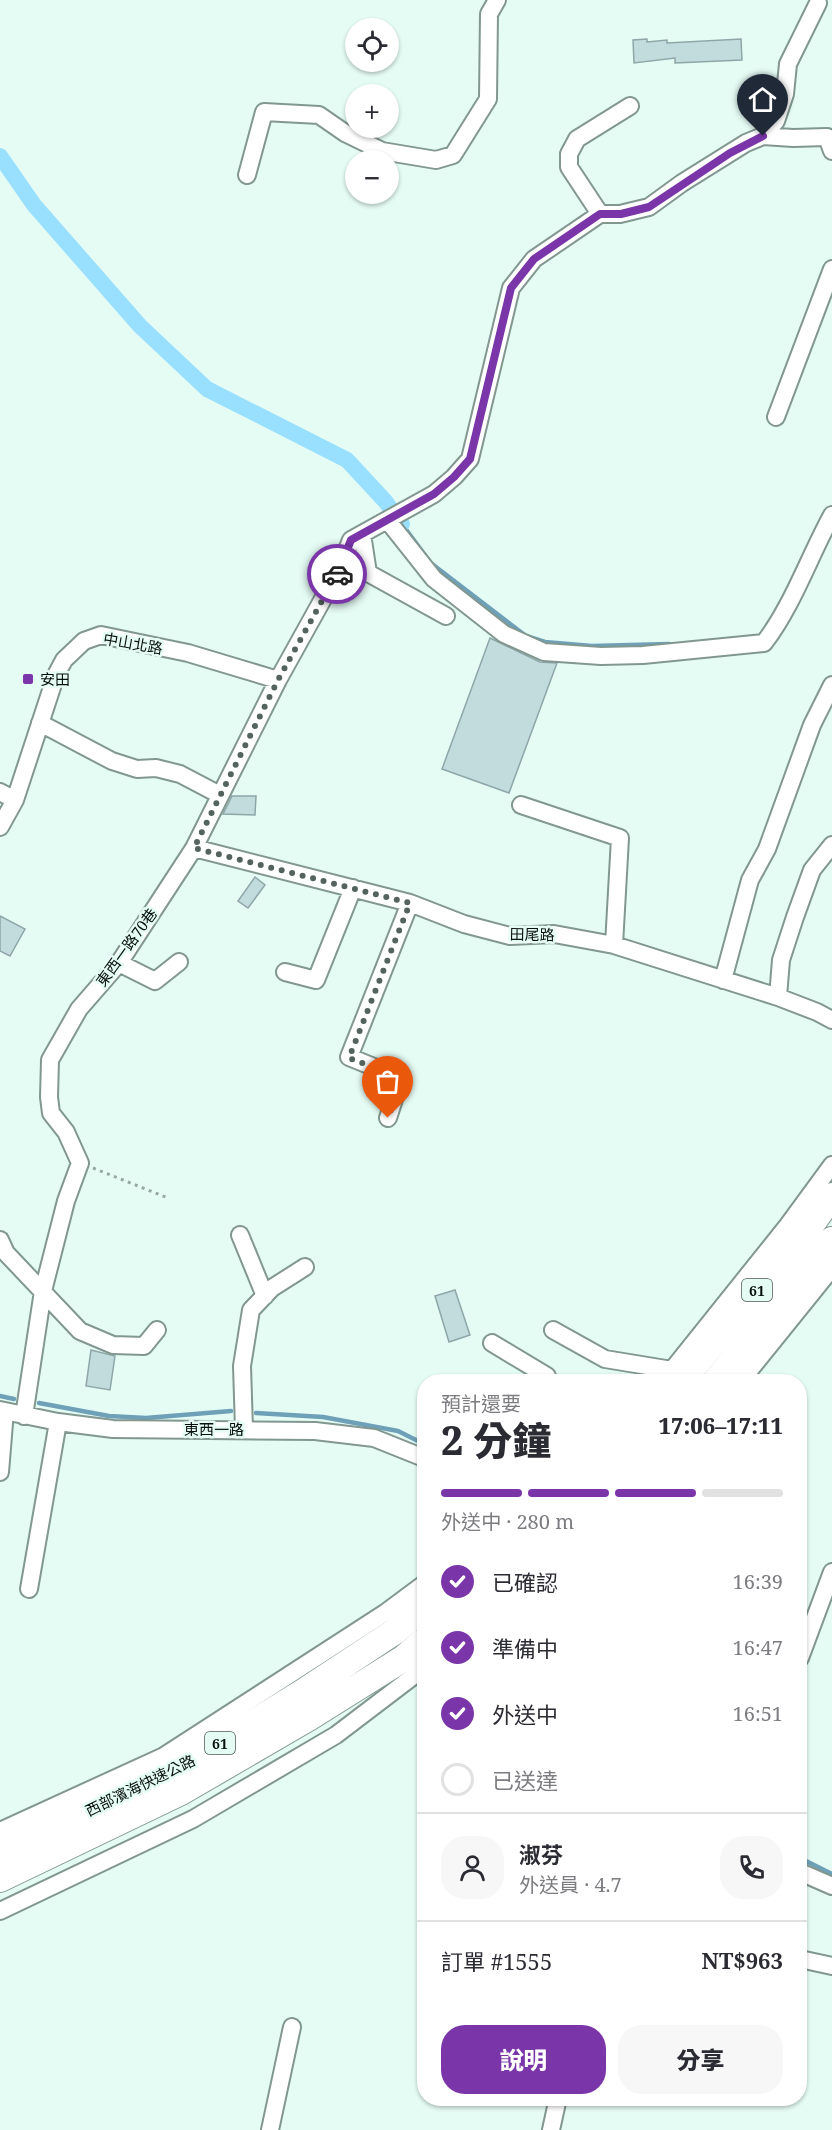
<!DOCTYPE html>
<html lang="zh-TW">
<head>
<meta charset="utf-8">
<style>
  :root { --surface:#fff; --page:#f7f7f7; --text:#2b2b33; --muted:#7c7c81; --line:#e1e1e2; --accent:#7a36a9 }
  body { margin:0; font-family:"Noto Serif","Noto Sans TC",serif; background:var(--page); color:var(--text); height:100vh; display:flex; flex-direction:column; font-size:22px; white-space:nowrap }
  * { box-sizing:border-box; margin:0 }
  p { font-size:20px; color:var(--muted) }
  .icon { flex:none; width:33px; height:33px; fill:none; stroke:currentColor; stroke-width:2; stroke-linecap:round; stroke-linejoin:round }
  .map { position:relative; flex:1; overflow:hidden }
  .sheet { position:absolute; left:417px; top:1374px; width:390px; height:732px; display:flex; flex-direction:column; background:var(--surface); border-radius:24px; box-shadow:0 2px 4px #0004 }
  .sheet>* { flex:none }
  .controls { position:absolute; left:345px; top:18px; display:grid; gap:12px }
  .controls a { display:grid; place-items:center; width:54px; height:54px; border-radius:50%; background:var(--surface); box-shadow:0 2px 4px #0004; font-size:30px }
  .pin { position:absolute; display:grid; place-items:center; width:51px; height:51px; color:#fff; margin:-62px -26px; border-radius:50% 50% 50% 0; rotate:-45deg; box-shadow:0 0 6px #0007 }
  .pin .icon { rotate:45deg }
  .courier { position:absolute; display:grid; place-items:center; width:60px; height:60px; margin:-30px; border:4px solid #7a36a9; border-radius:50%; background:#fff; color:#222; box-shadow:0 2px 8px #0007 }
  .summary em { font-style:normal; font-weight:800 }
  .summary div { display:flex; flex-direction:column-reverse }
  .summary { display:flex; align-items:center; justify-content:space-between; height:102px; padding:0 24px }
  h1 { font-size:39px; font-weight:800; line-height:45px }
  .bar { display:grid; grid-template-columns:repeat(4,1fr); gap:9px 6px; align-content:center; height:72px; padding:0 24px }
  .bar i { height:8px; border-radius:4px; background:var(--line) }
  .bar .on { background:var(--accent) }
  .bar p { grid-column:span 4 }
  .line { display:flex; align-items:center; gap:15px; padding:0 24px; border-top:2px solid var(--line) }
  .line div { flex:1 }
  .round { display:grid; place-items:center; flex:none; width:63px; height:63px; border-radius:24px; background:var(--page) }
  ol { padding:0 24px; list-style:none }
  li { display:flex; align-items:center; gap:18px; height:66px }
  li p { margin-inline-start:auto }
  li .icon { padding:6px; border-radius:50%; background:var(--accent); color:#fff; stroke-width:4 }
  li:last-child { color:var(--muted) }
  li i { width:33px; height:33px; border:3px solid var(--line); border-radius:50% }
  .button { display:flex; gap:12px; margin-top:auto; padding:12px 24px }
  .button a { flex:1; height:69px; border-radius:24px; background:var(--accent); color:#fff; font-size:24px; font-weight:800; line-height:69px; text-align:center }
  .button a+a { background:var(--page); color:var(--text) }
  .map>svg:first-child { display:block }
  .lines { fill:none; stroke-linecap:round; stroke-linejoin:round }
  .stream { stroke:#6ea1b7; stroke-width:4.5 }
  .canal { stroke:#99dfff; stroke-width:16 }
  .building { fill:#c2dbdd; stroke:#8ea6a8; stroke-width:1.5 }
  .minor-casing { stroke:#819790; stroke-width:20 }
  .highway-casing { stroke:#819790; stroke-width:28 }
  .path { stroke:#97a8a3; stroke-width:3; stroke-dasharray:3 4.5; stroke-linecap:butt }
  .minor { stroke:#fff; stroke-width:16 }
  .highway { stroke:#fff; stroke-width:26 }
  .done { stroke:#55635f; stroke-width:6; stroke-dasharray:0 10.8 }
  .route { stroke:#7a36a9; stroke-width:8 }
  .poi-dot { fill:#7a36a9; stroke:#e5fcf5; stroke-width:2 }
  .labels { text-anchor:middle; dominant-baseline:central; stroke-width:5; stroke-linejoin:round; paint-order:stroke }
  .shield { fill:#e5fcf5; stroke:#4a5753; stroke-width:1.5 }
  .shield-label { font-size:14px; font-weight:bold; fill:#08100e }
  .street-label { font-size:15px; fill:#08100e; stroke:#e5fcf5 }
  .poi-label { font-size:15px; fill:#08100e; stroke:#e5fcf5; text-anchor:start }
</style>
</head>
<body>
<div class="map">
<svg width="832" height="2130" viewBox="0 0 832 2130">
  <rect width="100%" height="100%" fill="#e5fcf5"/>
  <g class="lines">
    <path class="stream" d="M 402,524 L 427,558
      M 432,564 L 526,636 L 545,642 L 592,646 L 669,644
      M 0,1396 L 14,1399
      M 39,1403 L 109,1416 L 146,1418 L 231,1411
      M 256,1413 L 323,1417 L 398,1431 L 424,1444
      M 800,1858 L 832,1874"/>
    <path class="canal" d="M 0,156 L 34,205 L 140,326 L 207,389 L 347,460 L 385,501 L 402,524"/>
  </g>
  <path class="building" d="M 647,39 L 647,42 L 667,40 L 667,43 L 741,39 L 742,60 L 675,63 L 675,58 L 634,63 L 633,40 Z
    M 490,638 L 540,662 L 557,663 L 509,793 L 442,769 Z
    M 232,796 L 256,796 L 255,815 L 223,814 Z
    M 255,877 L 265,885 L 248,908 L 238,901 Z
    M 0,916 L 25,929 L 10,956 L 0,951 Z
    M 455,1290 L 470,1335 L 449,1342 L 435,1296 Z
    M 91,1350 L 115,1356 L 110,1390 L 86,1386 Z"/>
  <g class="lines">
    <defs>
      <path id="minor" d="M 763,136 L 793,138 L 827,137 L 832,151
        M 247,175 L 264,112 L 319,115 L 345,133 L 382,151 L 436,160 L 453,155 L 488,99 L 489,14 L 497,0
        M 600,214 L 569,167 L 569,154 L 577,139 L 630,106
        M 776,417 L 832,269
        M 388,521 L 434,579 L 504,634 L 544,652 L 601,656 L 643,655 L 764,643 C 793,605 809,557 832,515
        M 362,534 L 368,573 L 446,616
        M 40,723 L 112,761 L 137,769 L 156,768 L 180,774 L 220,795
        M 0,792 L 15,800
        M 521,805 L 620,838 L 614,945
        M 0,827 L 15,800 L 56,675 L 64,660 L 84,641 L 101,635 L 188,653 L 278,680
        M 194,848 L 410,903 L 464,924 L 510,936 L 554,934 L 614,945 L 778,997 L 817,1012 L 832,1020
        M 119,963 L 155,981 L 179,962
        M 285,972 L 316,980 L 353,888
        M 723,980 L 750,880 L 767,849 L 812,725 L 832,685
        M 778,997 L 781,960 L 795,917 L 812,870 L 832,845
        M 388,1118 L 401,1078 L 349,1057 L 410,903
        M 240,1235 L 265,1296
        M 0,1240 L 6,1253 L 80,1331 L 113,1345 L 144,1346 L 157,1330
        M 553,1330 L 605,1359 L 672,1370
        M 492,1343 L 547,1376 L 541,1382
        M 659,1382 L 672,1370 L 788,1225 L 832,1165
        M 740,1382 L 832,1268
        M 0,1410 L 58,1422 L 113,1429 L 315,1431 L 374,1438 L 424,1458
        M 24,1416 L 43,1291 L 66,1201 L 80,1163 L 66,1132 L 51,1113 L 49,1097 L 50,1060 L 79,1009 L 119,963 L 194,848 L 278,680 L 339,570 L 351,540 L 434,494 L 454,477 L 470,459 L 511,288 L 534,259 L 600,214 L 620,214 L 649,207 L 682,183 L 746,143 L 763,136 L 776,121 L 785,94 L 788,64 L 818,3
        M 244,1429 L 242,1366 L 251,1310 L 272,1288 L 305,1267
        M 0,1472 L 5,1411
        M 29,1589 L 58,1422
        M 800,1658 L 832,1572
        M 0,1831 L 164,1756 L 385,1613 L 424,1584
        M 800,1872 L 832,1886
        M 0,1911 L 193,1819 L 336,1735 L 424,1668
        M 800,1959 L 832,1966
        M 270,2130 L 292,2027
        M 551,2130 L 558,2098"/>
      <path id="highway" d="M 679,1382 L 691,1370 L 805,1233 L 832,1196
        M 715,1382 L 832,1240
        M 0,1852 L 178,1769 L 303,1692 L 394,1632 L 424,1607
        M 0,1879 L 181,1792 L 310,1717 L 404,1658 L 424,1641"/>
    </defs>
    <use href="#minor" class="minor-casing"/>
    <use href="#highway" class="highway-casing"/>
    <path class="path" d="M 93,1168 L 168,1198"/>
    <use href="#minor" class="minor"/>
    <use href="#highway" class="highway"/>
  </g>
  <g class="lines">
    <path class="done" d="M 337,574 L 278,680 L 194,848 L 410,903 L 349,1058 L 401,1078 L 388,1118"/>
    <path class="route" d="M 337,574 L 351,540 L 434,494 L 454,477 L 470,459 L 511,288 L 534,259 L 600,214 L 621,214 L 649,207 L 730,153 L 763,136"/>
  </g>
  <rect class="poi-dot" x="22" y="673" width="12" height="12" rx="3"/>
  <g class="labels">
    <g class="shield">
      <rect x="742" y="1279" width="30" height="22" rx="4.5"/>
      <rect x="205" y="1732" width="30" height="22" rx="4.5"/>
    </g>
    <g class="shield-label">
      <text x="757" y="1290">61</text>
      <text x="220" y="1743">61</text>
    </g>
    <g class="street-label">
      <text transform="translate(133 643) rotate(10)">中山北路</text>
      <text transform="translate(532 934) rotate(1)">田尾路</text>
      <text transform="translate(126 947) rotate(-54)">東西一路70巷</text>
      <text x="214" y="1429">東西一路</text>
      <text transform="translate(140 1785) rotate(-26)">西部濱海快速公路</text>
    </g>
    <g class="poi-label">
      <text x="40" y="679">安田</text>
    </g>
  </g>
</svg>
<div class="controls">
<a><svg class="icon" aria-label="locate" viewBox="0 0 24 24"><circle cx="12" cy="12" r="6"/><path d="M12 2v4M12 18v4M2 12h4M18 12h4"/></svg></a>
<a>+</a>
<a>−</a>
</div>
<div class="pin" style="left:388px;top:1118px;background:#ea580c"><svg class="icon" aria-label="bag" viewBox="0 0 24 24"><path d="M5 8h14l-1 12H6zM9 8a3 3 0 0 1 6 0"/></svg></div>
<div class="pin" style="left:763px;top:136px;background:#1f2937"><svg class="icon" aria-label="home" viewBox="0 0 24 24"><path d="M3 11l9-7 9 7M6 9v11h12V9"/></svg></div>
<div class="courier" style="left:337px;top:574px"><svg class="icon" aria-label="car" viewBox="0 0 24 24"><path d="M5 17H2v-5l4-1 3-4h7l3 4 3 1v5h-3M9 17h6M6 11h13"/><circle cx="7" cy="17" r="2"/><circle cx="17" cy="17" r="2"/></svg></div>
<section class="sheet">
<div class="summary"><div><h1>2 分鐘</h1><p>預計還要</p></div><em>17:06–17:11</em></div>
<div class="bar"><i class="on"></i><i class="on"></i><i class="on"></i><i></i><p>外送中 · 280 m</p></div>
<ol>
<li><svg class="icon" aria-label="check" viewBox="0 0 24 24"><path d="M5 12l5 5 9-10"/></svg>已確認<p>16:39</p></li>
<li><svg class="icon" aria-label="check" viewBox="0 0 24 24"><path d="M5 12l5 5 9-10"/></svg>準備中<p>16:47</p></li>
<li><svg class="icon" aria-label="check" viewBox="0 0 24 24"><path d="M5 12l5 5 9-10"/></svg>外送中<p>16:51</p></li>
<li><i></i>已送達</li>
</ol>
<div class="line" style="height:108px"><a class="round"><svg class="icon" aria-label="person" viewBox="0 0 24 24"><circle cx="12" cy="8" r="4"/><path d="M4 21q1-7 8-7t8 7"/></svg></a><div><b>淑芬</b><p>外送員 · 4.7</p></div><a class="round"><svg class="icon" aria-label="phone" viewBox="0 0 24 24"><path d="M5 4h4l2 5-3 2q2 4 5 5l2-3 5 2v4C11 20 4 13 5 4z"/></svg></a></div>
<div class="line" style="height:78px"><div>訂單 #1555</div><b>NT$963</b></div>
<div class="button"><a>說明</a><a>分享</a></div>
</section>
</div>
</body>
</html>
